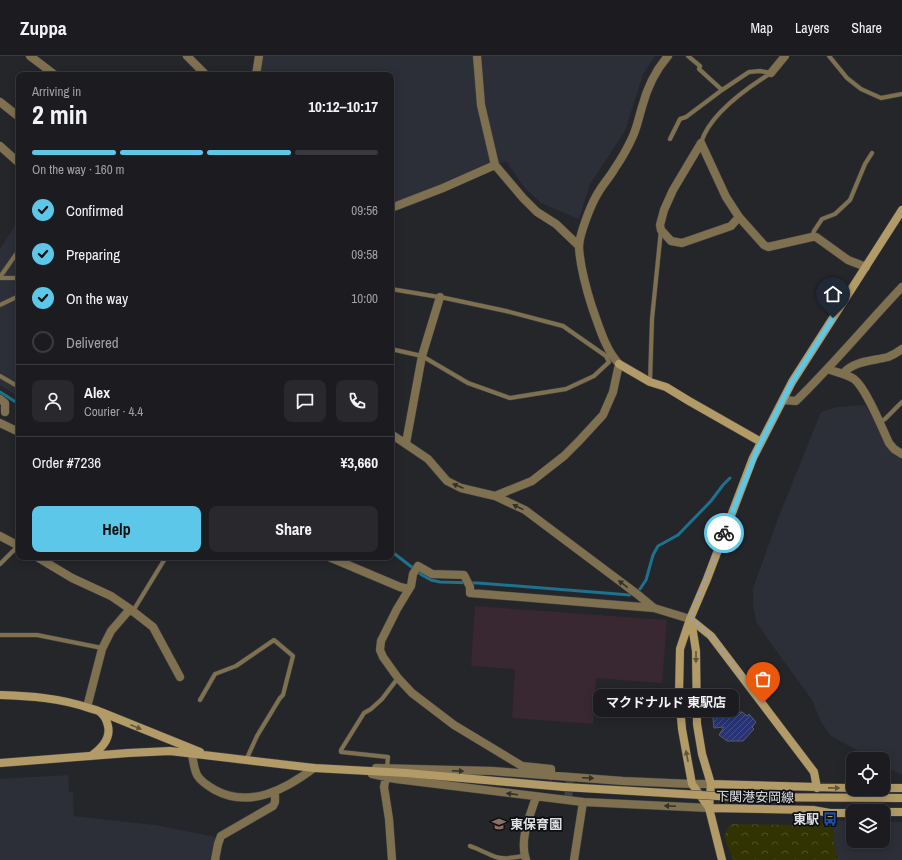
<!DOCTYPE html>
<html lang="en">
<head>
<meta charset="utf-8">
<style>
  :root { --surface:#1c1c20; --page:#29292d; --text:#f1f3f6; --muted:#a0a1a5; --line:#3a3a3e; --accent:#5cc7e8 }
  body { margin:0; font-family:"Archivo Narrow","Noto Sans JP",sans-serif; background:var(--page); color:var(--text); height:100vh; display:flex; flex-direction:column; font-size:15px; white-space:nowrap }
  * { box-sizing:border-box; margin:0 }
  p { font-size:13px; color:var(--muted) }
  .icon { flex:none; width:22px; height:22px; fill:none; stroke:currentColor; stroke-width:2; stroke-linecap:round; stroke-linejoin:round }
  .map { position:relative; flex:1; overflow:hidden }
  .panel { position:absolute; left:16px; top:16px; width:378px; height:488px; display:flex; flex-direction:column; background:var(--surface); border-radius:8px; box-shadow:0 2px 10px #0003,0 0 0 1px var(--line) }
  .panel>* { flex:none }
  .buttons { position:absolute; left:846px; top:696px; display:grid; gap:8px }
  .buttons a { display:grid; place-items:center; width:44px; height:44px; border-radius:8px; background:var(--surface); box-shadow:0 2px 10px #0003,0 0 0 1px var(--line); font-size:20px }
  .pin { position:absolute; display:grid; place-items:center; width:34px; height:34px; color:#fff; margin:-41px -17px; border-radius:50% 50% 50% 0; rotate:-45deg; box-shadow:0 0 4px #0007 }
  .pin .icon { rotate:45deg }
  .courier { position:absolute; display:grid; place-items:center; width:40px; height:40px; margin:-20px; border:3px solid #5cc7e8; border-radius:50%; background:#fff; color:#222; box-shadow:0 1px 5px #0007 }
  .bubble { position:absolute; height:28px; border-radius:8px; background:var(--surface); box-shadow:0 2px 10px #0003,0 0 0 1px var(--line); font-size:13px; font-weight:700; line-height:28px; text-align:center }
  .summary em { font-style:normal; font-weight:700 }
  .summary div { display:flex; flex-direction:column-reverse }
  .summary { display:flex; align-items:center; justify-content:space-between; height:68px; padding:0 16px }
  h1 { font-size:26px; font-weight:700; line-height:30px }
  .bar { display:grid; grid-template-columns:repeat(4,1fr); gap:6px 4px; align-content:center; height:48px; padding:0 16px }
  .bar i { height:5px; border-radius:3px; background:var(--line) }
  .bar .selected { background:var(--accent) }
  .bar p { grid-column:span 4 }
  .line { display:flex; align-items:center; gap:10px; padding:0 16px; border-top:1px solid var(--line) }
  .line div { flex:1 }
  .round { display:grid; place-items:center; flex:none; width:42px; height:42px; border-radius:8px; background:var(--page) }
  ol { padding:0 16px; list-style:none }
  li { display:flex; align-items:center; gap:12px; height:44px }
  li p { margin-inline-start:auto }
  li .icon { padding:4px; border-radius:50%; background:var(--accent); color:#111; stroke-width:4 }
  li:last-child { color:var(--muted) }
  li i { width:22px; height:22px; border:2px solid var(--line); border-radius:50% }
  .cta { display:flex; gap:8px; margin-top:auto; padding:8px 16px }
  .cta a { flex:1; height:46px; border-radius:8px; background:var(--accent); color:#111; font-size:16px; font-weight:700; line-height:46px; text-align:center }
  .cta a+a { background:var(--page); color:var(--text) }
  header { display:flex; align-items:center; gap:24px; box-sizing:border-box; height:56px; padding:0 20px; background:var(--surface); border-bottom:1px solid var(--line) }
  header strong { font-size:19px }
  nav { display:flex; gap:22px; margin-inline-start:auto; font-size:14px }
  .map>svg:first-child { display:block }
  .commercial { fill:#392831 }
  .built { fill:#2c2f38 }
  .park { fill:url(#park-crowns) }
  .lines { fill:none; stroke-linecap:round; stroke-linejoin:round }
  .stream { stroke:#1d728f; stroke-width:3 }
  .building { fill:url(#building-hatch); stroke:#5a5b61 }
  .street-tunnel { stroke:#414246; stroke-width:8; stroke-dasharray:8 4; stroke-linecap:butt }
  .lane-casing { stroke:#434448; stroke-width:5 }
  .street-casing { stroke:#434448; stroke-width:9 }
  .secondary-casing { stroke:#434448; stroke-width:9 }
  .lane { stroke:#7f7150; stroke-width:4 }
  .street { stroke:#7f7150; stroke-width:8 }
  .secondary { stroke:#b29b66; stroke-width:8 }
  .secondary-bridge-casing { stroke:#434448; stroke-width:9; stroke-linecap:butt }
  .secondary-bridge { stroke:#b29b66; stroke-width:8 }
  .oneway { fill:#363127 }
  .oneway2 { fill:#60553c }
  .done { stroke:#9e9fa2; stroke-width:4; stroke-dasharray:0 7.2 }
  .route { stroke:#5cc7e8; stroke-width:5 }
  .labels { text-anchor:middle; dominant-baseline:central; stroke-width:3.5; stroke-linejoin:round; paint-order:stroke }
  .street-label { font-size:13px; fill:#dfe0e3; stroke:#0e0f11 }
  .poi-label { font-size:13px; font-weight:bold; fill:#dfe0e3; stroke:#0e0f11; text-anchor:end }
</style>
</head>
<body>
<header>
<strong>Zuppa</strong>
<nav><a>Map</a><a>Layers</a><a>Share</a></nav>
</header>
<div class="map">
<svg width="902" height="804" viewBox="0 0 902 804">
  <defs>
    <pattern id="park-crowns" width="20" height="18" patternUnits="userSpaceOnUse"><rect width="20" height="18" fill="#313400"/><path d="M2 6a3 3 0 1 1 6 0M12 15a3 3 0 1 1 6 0" fill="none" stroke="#4e5125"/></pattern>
    <pattern id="building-hatch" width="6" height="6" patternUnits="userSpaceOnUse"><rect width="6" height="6" fill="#273374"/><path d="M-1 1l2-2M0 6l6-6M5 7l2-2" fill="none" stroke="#465088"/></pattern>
  </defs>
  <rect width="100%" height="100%" fill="#25262a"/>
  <path class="commercial" d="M 475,550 L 667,564 L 662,627 L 596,622 L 593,668 L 512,662 L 515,613 L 471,610 Z"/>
  <path class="built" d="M 259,0 L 655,0 L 643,18 L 625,75 L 590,128 L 579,163 L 541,147 L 524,131 L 506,105 L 443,132 L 391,152 L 391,19 L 258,19 Z
    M 19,163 L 19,341 L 0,329 L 0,193 Z
    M 865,349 L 892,395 L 902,402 L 902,719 L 883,709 L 883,703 L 873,703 L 831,680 L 821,666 L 812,644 L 767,582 L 756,565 L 753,549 L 753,532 L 779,460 L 821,356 L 837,351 Z
    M 68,719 L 69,736 L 73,736 L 74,760 L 155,769 L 216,781 L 214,788 L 212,804 L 0,804 L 0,723 Z
    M 831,764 L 853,765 L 853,785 L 883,785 L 883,766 L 902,766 L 902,804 L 837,804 Z"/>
  <path class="park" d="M 831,764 L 837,804 L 733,804 L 724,780 L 729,770 L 732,768 L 808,769 Z"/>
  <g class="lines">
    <path class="stream" d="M 0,336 L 19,348
      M 391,495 L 422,519 L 431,524 L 440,526 L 478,527 L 630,539
      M 640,533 L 646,524 L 653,499 L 658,490 L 678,479 L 711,445 L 723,429 L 730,422"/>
  </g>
  <path class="building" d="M 742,656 L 747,660 L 749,658 L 756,666 L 752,671 L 754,673 L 743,685 L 727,685 L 719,679 L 724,671 L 714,672 L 713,662 L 716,661 L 718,658 Z"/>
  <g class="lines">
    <path class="street-tunnel" d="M 568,744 L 570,721"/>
    <defs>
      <path id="lane" d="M 688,0 L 700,10 L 699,13 L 722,34
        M 829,0 L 847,22 L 861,33 L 881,42 L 902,38
        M 670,83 L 680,63 L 686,61 L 722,34 L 749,16 L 760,15 L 771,17
        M 701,87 C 709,59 747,32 771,17
        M 812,181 L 814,175 L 822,163 L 835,158 L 850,144 L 865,108 L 872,97
        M 0,221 L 19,194
        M 0,222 L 19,222
        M 391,233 L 445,242 L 506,255 L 563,270 L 606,300 L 609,306 L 594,320 L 566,333 L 510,342 L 468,327 L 422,300 L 391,293
        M 0,249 L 19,240
        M 0,320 L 19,331
        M 650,326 L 652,263 L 661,174
        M 879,366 L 885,363 L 902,346
        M 0,508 L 18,490
        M 133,555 L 166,501
        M 0,579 L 37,579 L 102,592
        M 200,644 L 215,618 L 236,610 L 274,584 L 293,600 L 283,639 L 280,642 L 257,680 L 246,704
        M 387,712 L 388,701 L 341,696 L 341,694 L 364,657 L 371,653 L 382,643 L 398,622
        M 470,790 C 479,793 487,798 496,801 C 505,804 516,801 524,800"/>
      <path id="street" d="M 30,0 L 55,19
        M 187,0 L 206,19
        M 477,0 L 481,49 L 495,109 L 523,142 L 537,156 L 556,168 L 579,190
        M 771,17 L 785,0
        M 256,19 L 259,0
        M 0,46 L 19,61
        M 701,87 L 726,141 L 739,161 L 764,189 L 768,191 L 812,181 L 816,181 L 848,204 L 866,211
        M 701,87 L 673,134 L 664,154 L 660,169 L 661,174 L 671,185 L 682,187 L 731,170 L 739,161
        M 0,90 L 19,107
        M 391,152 L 443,132 L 495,109
        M 827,313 C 836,316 847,318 854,323 C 866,332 882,372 889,387 L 894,393 L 902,398
        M 843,318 C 852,305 873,305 888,301 C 893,299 898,296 902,293
        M 0,343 L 5,347 L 5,356
        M 783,344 L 796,345 C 833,309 866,269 902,231
        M 0,367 L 19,376
        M 391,378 L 428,403 L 447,425 L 461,432 L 495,440 L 525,454 L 637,538 L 654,552
        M 406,387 L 422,300 L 440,241
        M 495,440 L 532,425 L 564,400 L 579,385 L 603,359 L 613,336 L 619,308 C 605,293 599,270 592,251 C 586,232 580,212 579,191 C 579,179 591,148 598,137 C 603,128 610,121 615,112 C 622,102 628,91 633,80 C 637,71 639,61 642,51 C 647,32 655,15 668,0
        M 0,480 L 19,490
        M 37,501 L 72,522 L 111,540 L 130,553 L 153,571 L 180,621
        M 329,501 L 400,531 L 409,533
        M 87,651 L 102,593 L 111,575 L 130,553
        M 192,698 C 195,719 196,723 215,734 C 250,753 286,733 314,712
        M 376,712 L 492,715 L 623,725 L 692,728 L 711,728
        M 372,718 L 396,723 L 583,746 L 709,752
        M 551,720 L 551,713 L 522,710 L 454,669 L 412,637 L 398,622 L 383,601 L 380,594 L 381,585 L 397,553 L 411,530 L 413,518 L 418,510 L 432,518 L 464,519 L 470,531 L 470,537 L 654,552 L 690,563
        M 386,721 L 384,731 L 389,763 L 392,804
        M 215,804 L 218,788 L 221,780 L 273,750 L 275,746 L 275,736
        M 526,804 C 519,783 530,760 536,741
        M 574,804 L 583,746"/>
      <path id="secondary" d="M 619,308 L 650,326 L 666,331 L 689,345 L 761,386
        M 690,563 L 711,580 L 814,716 L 817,732
        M 691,563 L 696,595 L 697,668 L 702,698 L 711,728 L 709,752 L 722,804
        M 0,639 C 30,640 60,642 89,652 C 92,653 98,654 100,656 C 104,659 107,665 108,670 C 111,683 101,693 91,700
        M 101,656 L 200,696
        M 0,707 L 128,697 L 170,695 L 314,712 L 406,717 L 564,731
        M 711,728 L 853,732
        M 883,732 L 902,732
        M 709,752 L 692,728 L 687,701 L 682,673 L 679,639 L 680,593 L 690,563 L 707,523 L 753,402 L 792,326 L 902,154
        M 709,752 L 813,754 L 830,757 L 853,757
        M 883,756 L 902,756"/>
    </defs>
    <use href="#lane" class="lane-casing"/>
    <use href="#street" class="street-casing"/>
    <use href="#secondary" class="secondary-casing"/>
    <use href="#lane" class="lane"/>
    <use href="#street" class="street"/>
    <use href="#secondary" class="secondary"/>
    <defs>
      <path id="secondary-bridge" d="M 564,731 L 734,741 L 902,742"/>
    </defs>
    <use href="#secondary-bridge" class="secondary-bridge-casing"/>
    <use href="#secondary-bridge" class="secondary-bridge"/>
  </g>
  <defs><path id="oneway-solid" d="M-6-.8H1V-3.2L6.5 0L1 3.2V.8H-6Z"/></defs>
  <g class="oneway">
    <use href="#oneway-solid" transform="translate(458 430) rotate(-157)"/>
    <use href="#oneway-solid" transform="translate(518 451) rotate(-154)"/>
    <use href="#oneway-solid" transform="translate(623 528) rotate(-143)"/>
    <use href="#oneway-solid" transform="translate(458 715) rotate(2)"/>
    <use href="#oneway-solid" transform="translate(588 722) rotate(3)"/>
    <use href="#oneway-solid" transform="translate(512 738) rotate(-173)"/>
    <use href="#oneway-solid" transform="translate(670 750) rotate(-177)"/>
  </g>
  <g class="oneway2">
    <use href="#oneway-solid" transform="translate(696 601) rotate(90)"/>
    <use href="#oneway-solid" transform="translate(136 671) rotate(22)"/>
    <use href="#oneway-solid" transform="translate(687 700) rotate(-101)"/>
    <use href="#oneway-solid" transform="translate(834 732) rotate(1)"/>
  </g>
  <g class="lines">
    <path class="done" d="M 724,477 L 690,562 L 711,580 L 763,647"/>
    <path class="route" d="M 724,477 L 757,394 L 792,326 L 833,262"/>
  </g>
  <defs>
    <symbol id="bus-bare" viewBox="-9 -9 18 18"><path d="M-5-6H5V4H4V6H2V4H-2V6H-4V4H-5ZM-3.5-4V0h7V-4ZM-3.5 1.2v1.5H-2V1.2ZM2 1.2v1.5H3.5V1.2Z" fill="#1a4fb4" stroke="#0e0f11" stroke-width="2.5" paint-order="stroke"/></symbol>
    <symbol id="school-bare" viewBox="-9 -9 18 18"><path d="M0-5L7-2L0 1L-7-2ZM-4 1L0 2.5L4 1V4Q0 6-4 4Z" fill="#8d6e63" stroke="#0e0f11" stroke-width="2.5" paint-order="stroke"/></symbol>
  </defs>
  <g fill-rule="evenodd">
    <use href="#bus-bare" x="820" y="753" width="20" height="20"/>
    <use href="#school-bare" x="489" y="758" width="20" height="20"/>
  </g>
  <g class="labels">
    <g class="street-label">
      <text transform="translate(755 741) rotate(1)">下関港安岡線</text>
    </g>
    <g class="poi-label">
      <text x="819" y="763">東駅</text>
      <text x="510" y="768" text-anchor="start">東保育園</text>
    </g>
  </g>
</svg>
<div class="buttons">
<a><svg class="icon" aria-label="locate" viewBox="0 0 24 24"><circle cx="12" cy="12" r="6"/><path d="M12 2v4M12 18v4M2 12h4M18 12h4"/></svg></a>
<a><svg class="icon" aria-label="layers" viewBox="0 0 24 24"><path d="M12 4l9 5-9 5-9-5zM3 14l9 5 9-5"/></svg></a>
</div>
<div class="pin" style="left:763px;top:647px;background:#ea580c"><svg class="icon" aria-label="bag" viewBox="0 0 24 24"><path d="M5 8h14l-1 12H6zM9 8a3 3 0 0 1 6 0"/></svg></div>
<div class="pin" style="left:833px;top:262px;background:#1f2937"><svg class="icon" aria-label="home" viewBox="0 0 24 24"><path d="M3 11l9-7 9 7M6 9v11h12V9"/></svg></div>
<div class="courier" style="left:724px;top:477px"><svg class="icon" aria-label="bike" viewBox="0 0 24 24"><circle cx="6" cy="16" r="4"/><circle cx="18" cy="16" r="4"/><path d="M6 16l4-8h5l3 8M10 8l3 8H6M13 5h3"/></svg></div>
<div class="bubble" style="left:593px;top:633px;width:146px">マクドナルド 東駅店</div>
<section class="panel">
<div class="summary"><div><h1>2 min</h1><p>Arriving in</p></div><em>10:12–10:17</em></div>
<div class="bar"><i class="selected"></i><i class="selected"></i><i class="selected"></i><i></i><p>On the way · 160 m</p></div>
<ol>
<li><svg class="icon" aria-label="check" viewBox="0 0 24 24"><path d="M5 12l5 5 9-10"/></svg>Confirmed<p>09:56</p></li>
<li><svg class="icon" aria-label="check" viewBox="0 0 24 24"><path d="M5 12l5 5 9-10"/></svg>Preparing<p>09:58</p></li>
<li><svg class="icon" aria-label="check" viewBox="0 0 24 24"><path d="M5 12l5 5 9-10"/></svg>On the way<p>10:00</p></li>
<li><i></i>Delivered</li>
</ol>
<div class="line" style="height:72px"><a class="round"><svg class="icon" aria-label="person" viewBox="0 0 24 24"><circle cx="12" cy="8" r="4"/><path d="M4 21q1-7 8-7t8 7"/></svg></a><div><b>Alex</b><p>Courier · 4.4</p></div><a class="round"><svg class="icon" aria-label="chat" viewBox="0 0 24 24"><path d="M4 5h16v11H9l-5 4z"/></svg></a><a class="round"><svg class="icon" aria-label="phone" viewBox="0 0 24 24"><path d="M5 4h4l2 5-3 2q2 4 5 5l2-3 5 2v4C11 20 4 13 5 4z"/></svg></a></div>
<div class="line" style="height:52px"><div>Order #7236</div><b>¥3,660</b></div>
<div class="cta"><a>Help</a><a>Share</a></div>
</section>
</div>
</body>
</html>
